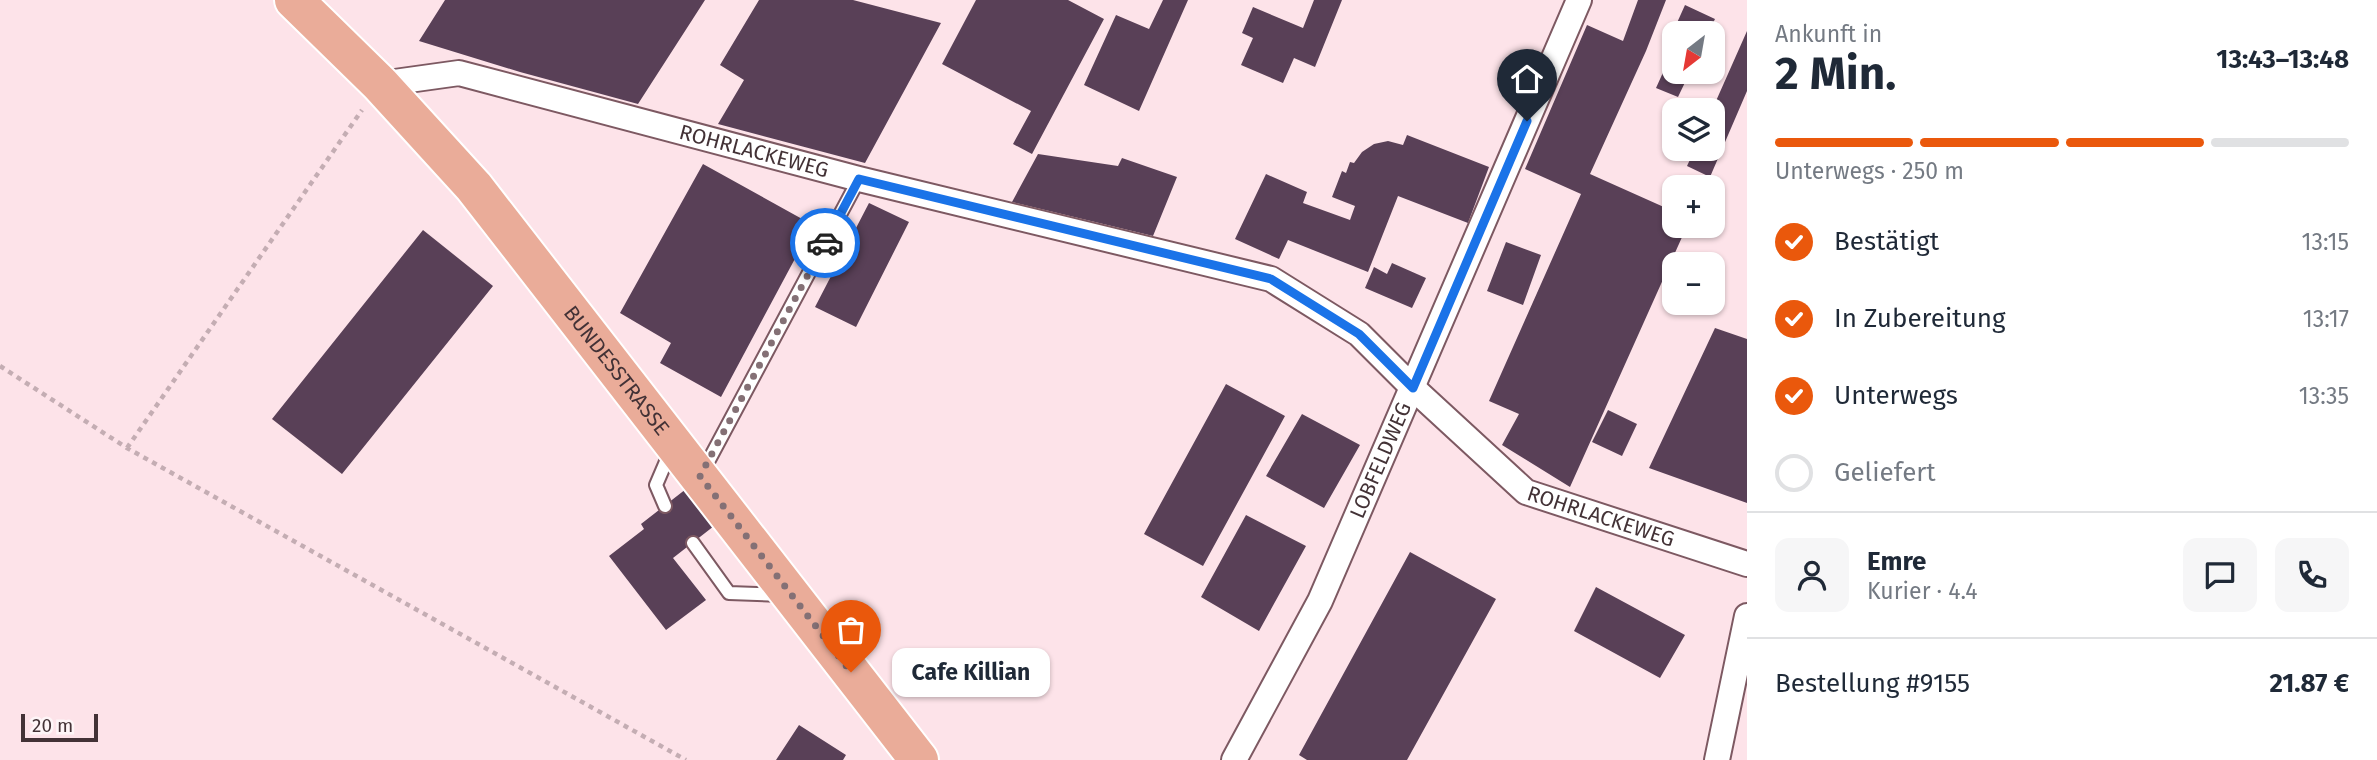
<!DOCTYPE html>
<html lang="de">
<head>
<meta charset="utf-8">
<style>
  :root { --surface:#fff; --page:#f6f6f7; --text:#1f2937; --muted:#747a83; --line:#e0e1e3; --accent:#ea580c }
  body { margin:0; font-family:"Fira Sans",sans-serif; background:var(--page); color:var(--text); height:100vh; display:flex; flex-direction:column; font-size:26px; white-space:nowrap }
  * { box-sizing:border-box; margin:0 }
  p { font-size:23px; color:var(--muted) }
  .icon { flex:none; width:38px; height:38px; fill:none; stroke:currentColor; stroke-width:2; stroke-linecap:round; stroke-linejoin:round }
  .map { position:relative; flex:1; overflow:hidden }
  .sheet { display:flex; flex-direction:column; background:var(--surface); width:630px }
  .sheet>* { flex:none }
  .needle { width:46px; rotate:211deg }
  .controls { position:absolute; left:1662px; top:21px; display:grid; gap:14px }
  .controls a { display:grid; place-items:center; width:63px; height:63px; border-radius:14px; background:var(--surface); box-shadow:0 2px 5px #0004; font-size:35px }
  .scale { position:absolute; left:21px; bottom:18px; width:77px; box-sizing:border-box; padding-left:7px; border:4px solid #433236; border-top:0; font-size:19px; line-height:24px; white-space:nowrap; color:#433236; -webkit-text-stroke:5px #fef5f7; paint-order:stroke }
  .pin { position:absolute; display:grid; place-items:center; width:60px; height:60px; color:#fff; margin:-72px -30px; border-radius:50% 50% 50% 0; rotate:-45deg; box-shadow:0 0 7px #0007 }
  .pin .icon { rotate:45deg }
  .courier { position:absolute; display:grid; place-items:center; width:70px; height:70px; margin:-35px; border:5px solid #1a73e8; border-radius:50%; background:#fff; color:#222; box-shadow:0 2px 9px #0007 }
  .bubble { position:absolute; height:49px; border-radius:14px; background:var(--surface); box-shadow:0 2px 5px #0004; font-size:23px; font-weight:700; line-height:49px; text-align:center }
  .summary em { font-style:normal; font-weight:700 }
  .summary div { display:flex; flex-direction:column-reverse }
  .summary { display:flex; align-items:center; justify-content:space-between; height:119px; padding:0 28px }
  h1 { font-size:46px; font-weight:700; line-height:52px }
  .bar { display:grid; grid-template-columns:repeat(4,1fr); gap:10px 7px; align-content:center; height:84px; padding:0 28px }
  .bar i { height:9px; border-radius:5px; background:var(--line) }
  .bar .active { background:var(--accent) }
  .bar p { grid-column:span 4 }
  .line { display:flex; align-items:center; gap:18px; padding:0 28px; border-top:2px solid var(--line) }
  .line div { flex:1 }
  .round { display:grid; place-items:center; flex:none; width:74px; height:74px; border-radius:14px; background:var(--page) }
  ol { padding:0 28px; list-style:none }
  li { display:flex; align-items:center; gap:21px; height:77px }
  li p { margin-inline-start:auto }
  li .icon { padding:7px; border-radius:50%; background:var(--accent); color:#fff; stroke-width:4 }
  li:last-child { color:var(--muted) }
  li i { width:38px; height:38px; border:4px solid var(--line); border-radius:50% }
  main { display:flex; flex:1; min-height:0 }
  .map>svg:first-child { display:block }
  .building { fill:#594057 }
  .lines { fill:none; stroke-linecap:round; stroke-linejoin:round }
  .service-casing { stroke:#7d5962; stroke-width:16 }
  .minor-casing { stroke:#7d5962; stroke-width:28 }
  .primary-casing { stroke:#fff; stroke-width:42 }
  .path { stroke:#c4adb3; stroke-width:4.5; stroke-dasharray:5 5; stroke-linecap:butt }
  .service { stroke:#fff; stroke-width:12 }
  .minor { stroke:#fff; stroke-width:24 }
  .primary { stroke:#eaac99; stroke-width:38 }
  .done { stroke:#847075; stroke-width:7; stroke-dasharray:0 12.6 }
  .route { stroke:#1a73e8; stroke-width:9 }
  .labels { text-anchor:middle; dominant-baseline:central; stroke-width:7; stroke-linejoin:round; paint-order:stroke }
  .street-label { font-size:21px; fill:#433236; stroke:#fef5f7 }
</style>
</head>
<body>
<main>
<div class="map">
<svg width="1747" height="760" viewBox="0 0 1747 760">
  <rect width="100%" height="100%" fill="#fde3e9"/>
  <path class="building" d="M 445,0 L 705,0 L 638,104 L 520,72 L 419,41 Z
    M 759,0 L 853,0 L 941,23 L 865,163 L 718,124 L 744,80 L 720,65 Z
    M 976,0 L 1068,0 L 1104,19 L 1032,154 L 1013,144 L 1031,111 L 942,64 Z
    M 1163,0 L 1188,0 L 1139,111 L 1084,85 L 1116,15 L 1149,29 Z
    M 1314,0 L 1342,0 L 1315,67 L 1294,58 L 1283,83 L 1241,65 L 1253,38 L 1242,33 L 1253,7 L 1303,28 Z
    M 1638,0 L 1666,0 L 1646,51 L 1590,174 L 1675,212 L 1675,226 L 1687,226 L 1570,487 L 1502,445 L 1519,414 L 1489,401 L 1581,194 L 1525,169 L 1587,25 L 1623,41 Z
    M 1685,5 L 1715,19 L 1708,33 L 1675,33 L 1675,72 L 1690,72 L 1678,97 L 1656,88 L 1670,57 L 1663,54 Z
    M 1747,31 L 1747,91 L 1710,177 L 1687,166 L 1695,149 L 1713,149 L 1712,110 Z
    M 1407,135 L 1489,167 L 1468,223 L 1398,196 L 1368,272 L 1288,240 L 1279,259 L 1235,239 L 1266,174 L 1307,192 L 1303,203 L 1350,220 L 1355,206 L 1332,197 L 1342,171 L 1346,173 L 1350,162 L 1354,163 L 1362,152 L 1374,144 L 1388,141 L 1403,145 Z
    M 1038,154 L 1118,166 L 1122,158 L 1177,177 L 1153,236 L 1012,202 Z
    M 703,164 L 813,225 L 721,397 L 660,363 L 671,343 L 620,313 Z
    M 869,203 L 909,222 L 856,327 L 815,307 Z
    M 423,230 L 493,286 L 342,474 L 272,419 Z
    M 1506,242 L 1541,255 L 1523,305 L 1487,291 Z
    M 1392,263 L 1426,278 L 1412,308 L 1365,288 L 1374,267 L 1387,274 Z
    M 1715,328 L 1747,339 L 1747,503 L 1649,468 Z
    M 1226,384 L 1285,416 L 1203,566 L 1144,534 Z
    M 1608,410 L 1637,424 L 1622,456 L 1592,442 Z
    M 1302,414 L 1360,445 L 1324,508 L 1266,476 Z
    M 686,489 L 714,526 L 673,558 L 706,600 L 666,630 L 609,556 L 644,529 L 641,524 Z
    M 1246,515 L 1306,546 L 1259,631 L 1201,597 Z
    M 1410,552 L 1496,599 L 1407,760 L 1307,760 L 1299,755 Z
    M 1596,587 L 1685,635 L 1660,678 L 1574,631 Z
    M 799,725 L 846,755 L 843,760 L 776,760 Z"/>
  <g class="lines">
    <defs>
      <path id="service" d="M 702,473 L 859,179
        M 665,506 L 656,485 L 671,450
        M 693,543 L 729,593 L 782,595"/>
      <g id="minor">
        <path id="s1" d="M 380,84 L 459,73 L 859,179 L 1271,279 L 1359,334 L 1413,388 L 1526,492 L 1747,564"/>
        <path id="s2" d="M 1234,760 L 1320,601 L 1579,0"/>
        <path d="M 1717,760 L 1747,616"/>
      </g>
      <g id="primary">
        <path id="s3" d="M 294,0 L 380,84 L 474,187 L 919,760"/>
      </g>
    </defs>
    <use href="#service" class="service-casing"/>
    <use href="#minor" class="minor-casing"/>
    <use href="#primary" class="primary-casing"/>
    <path class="path" d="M 0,366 L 127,448 L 686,760
      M 127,448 L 362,110"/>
    <use href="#service" class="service"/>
    <use href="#minor" class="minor"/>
    <use href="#primary" class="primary"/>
  </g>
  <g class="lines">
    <path class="done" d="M 825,243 L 700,476 L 851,672"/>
    <path class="route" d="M 825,243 L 859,179 L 1271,279 L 1359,334 L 1413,388 L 1527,121"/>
  </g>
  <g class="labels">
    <g class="street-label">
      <text stroke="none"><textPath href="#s1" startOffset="385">ROHRLACKEWEG</textPath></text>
      <text stroke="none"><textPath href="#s3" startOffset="492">BUNDESSTRASSE</textPath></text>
      <text stroke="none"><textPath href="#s2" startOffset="334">LOBFELDWEG</textPath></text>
      <text stroke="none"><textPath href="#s1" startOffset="1330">ROHRLACKEWEG</textPath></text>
    </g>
  </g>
</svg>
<div class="controls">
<a><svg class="needle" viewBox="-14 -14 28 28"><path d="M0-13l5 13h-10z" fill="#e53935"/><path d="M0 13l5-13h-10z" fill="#747a83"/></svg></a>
<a><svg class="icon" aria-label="layers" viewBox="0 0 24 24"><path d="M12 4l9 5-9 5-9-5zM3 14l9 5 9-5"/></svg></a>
<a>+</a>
<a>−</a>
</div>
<div class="scale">20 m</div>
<div class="pin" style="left:851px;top:672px;background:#ea580c"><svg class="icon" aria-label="bag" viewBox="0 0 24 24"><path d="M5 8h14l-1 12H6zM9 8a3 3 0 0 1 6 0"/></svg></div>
<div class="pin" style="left:1527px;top:121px;background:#1f2937"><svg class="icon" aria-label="home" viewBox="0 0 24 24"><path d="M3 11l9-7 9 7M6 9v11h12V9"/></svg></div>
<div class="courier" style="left:825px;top:243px"><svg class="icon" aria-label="car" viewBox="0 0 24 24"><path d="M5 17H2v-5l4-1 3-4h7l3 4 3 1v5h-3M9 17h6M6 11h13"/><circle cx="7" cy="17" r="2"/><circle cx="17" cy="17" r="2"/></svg></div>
<div class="bubble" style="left:892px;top:648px;width:158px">Cafe Killian</div>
</div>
<section class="sheet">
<div class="summary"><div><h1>2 Min.</h1><p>Ankunft in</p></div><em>13:43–13:48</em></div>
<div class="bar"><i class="active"></i><i class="active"></i><i class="active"></i><i></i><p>Unterwegs · 250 m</p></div>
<ol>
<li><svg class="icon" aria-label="check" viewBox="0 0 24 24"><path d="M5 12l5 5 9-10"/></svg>Bestätigt<p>13:15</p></li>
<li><svg class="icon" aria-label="check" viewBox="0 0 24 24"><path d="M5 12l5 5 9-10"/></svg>In Zubereitung<p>13:17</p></li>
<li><svg class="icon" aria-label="check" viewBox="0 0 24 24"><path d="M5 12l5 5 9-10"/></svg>Unterwegs<p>13:35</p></li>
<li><i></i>Geliefert</li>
</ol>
<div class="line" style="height:126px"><a class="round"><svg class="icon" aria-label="person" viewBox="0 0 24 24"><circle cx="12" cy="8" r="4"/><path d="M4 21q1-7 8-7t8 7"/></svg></a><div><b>Emre</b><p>Kurier · 4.4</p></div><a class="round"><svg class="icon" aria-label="chat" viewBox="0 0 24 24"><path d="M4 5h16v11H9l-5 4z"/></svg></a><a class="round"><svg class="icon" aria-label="phone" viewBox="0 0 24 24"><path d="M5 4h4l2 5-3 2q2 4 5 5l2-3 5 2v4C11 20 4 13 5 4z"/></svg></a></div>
<div class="line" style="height:91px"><div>Bestellung #9155</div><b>21.87 €</b></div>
</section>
</main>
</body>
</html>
